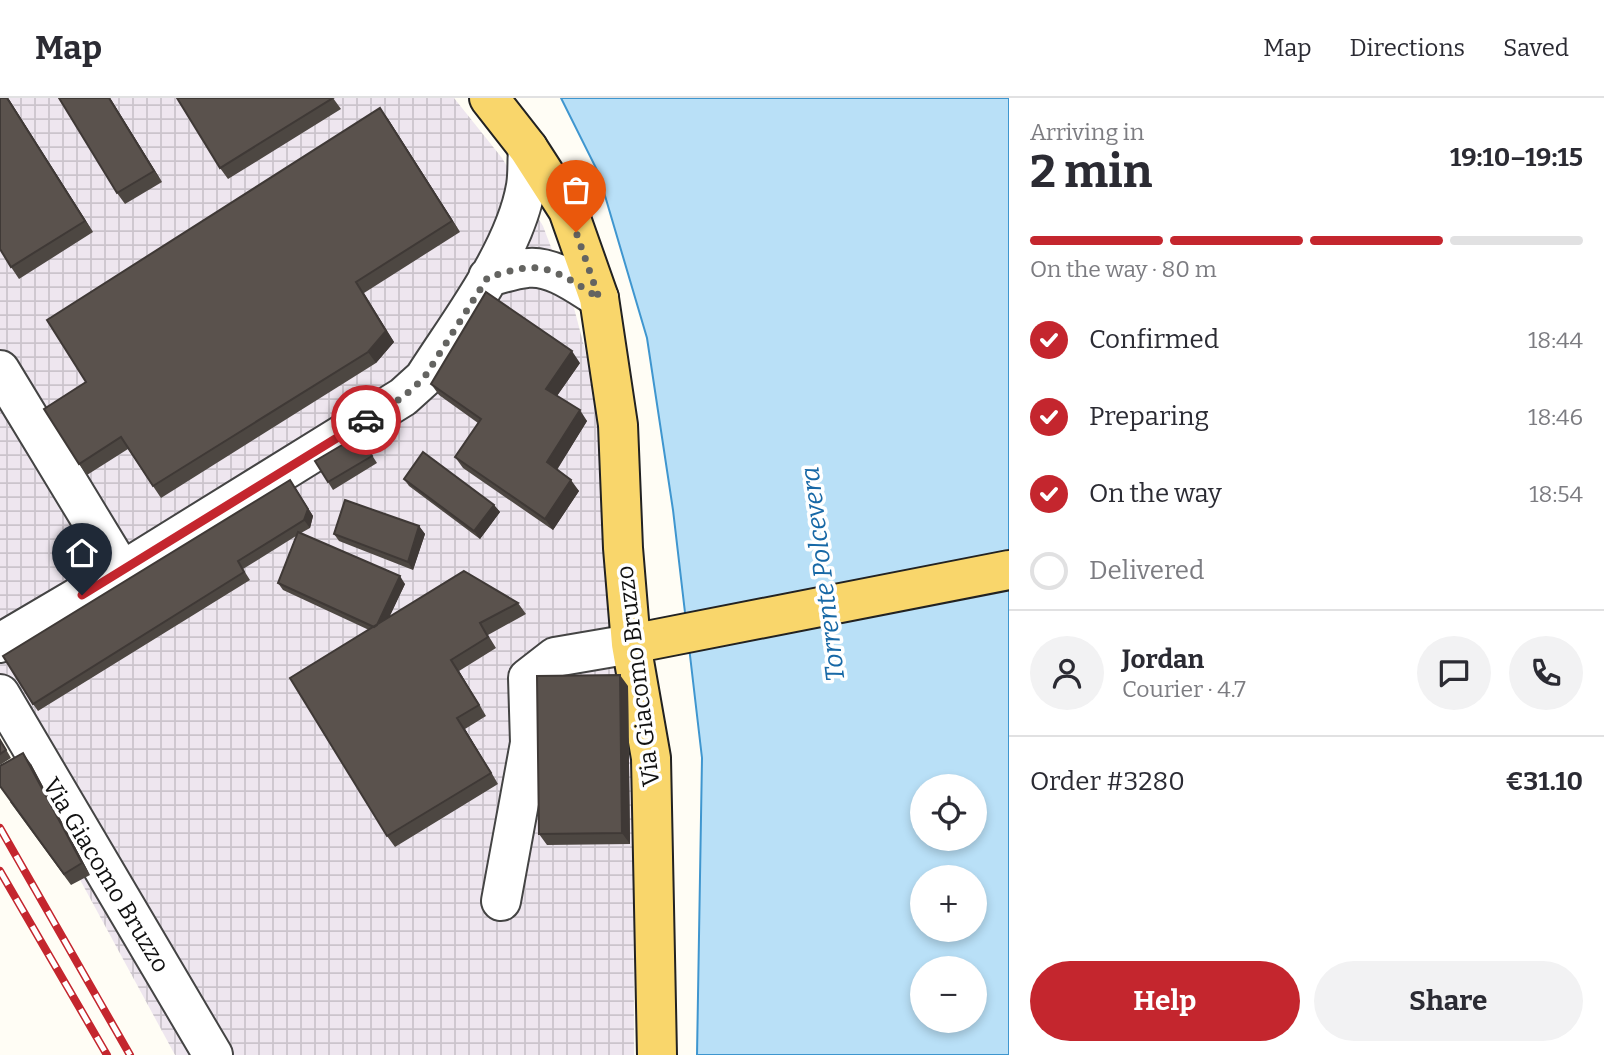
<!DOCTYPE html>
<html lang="en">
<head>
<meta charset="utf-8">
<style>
  :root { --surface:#fff; --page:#f2f2f3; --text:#2b2b33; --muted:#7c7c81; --line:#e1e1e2; --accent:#c4262e }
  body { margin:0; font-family:Bitter,serif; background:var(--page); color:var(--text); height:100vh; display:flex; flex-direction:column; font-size:26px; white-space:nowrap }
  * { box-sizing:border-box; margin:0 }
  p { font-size:23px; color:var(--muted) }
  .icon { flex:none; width:38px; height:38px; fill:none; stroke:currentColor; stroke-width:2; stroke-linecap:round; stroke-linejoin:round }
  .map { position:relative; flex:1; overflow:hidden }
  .sheet { display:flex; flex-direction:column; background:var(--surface); width:595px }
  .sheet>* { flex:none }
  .fabs { position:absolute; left:910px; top:676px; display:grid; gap:14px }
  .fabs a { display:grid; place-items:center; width:77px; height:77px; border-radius:50%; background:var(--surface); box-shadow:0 4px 10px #0003; font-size:35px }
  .pin { position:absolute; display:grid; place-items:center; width:60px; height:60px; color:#fff; margin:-72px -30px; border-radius:50% 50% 50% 0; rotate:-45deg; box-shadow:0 0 7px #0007 }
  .pin .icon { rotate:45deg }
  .courier { position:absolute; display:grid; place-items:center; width:70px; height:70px; margin:-35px; border:5px solid #c4262e; border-radius:50%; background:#fff; color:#222; box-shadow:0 2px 9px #0007 }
  .head em { font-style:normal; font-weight:700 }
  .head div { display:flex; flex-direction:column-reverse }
  .head { display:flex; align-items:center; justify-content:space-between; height:119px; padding:0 21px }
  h1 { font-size:46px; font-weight:700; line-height:52px }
  .bar { display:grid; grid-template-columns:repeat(4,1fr); gap:10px 7px; align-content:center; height:84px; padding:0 21px }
  .bar i { height:9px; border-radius:5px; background:var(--line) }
  .bar .current { background:var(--accent) }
  .bar p { grid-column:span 4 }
  .line { display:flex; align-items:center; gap:18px; padding:0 21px; border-top:2px solid var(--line) }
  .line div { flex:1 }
  .round { display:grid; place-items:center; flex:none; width:74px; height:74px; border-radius:37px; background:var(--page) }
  ol { padding:0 21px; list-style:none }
  li { display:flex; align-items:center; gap:21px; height:77px }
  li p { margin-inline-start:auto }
  li .icon { padding:7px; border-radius:50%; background:var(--accent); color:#fff; stroke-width:4 }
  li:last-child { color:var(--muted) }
  li i { width:38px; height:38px; border:4px solid var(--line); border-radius:50% }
  .action { display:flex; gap:14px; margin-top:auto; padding:14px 21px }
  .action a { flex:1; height:80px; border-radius:42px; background:var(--accent); color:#fff; font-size:28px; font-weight:700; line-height:80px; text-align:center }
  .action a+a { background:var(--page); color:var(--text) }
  header { display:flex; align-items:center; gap:42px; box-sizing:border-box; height:98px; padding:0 35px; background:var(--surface); border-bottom:2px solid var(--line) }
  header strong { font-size:33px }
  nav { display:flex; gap:38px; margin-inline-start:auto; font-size:24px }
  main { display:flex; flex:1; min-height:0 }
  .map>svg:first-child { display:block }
  .industrial { fill:url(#industrial-grid) }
  .water { fill:#b9e0f7; stroke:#3f96cf; stroke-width:2; fill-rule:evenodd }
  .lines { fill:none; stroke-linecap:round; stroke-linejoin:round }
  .minor-casing { stroke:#444; stroke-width:42 }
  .major-casing { stroke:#222; stroke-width:42 }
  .minor { stroke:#fff; stroke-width:38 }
  .major { stroke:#f9d66b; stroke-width:38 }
  .rail-casing { stroke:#c4262e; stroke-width:8 }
  .rail { stroke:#fff; stroke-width:5; stroke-dasharray:16; stroke-linecap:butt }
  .wall { fill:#4d4742 }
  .shaded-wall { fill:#3f3936 }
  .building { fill:#5a524d; stroke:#3f3936; stroke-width:2 }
  .done { stroke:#646461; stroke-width:7; stroke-dasharray:0 12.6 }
  .route { stroke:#c4262e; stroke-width:9 }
  .labels { text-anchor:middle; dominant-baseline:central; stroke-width:7; stroke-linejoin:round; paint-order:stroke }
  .street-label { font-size:24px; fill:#111; stroke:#fff }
  .water-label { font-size:26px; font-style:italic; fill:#1768a6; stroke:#fff }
</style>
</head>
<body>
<header>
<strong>Map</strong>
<nav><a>Map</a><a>Directions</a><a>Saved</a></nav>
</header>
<main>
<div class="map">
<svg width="1009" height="957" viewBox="0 0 1009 957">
  <defs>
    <pattern id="industrial-grid" width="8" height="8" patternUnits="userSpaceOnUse" patternTransform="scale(1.75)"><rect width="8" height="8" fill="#eee6ef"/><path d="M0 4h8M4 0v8" fill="none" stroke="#cbc4cc"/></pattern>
  </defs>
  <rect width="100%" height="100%" fill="#fffdf5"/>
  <path class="industrial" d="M 0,0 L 454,0 L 502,60 L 543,128 L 574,210 L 606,332 L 633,590 L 634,957 L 175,957 L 0,634 Z"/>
  <path class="water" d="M 561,0 L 1009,0 L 1009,957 L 697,957 L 702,660 L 673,412 L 647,240 L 598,74 ZM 922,688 L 975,688 L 975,740 L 922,740 ZM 922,779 L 975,779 L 975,831 L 922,831 ZM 922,870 L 975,870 L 975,922 L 922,922 Z"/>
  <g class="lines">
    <defs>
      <path id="minor" d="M 488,179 C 501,176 514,171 527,170 C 552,167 578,187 599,200
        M 0,272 L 122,473
        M 0,545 L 122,473 L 403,299 L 424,280 C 459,225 515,153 526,88 C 528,76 527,63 528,50
        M 0,596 L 213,957
        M 501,803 L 530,645 L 528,580 L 555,559 L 631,546"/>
      <path id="major" d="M 489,0 L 528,50 L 568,112 L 599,200 L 618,327 L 623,450 L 631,546 L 651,660 L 657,957
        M 631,546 L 1009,472"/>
    </defs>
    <use href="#minor" class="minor-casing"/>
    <use href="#major" class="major-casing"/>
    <use href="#minor" class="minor"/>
    <use href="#major" class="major"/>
    <defs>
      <path id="rail" d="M 0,730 L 130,957
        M 0,773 L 107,957"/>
    </defs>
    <use href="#rail" class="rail-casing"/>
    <use href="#rail" class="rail"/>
  </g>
  <path class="wall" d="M 0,0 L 8,0 L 93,134 L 19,181 L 11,169 Z
    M 110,0 L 162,84 L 125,106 L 117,95 Z
    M 333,0 L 341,11 L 228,81 L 220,70 Z
    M 388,21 L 460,134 L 364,195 L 394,244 L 376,265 L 161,400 L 128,351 L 87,377 L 79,366 L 86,284 Z
    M 580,265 L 557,298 L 587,323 L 557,372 L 579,393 L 553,432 L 463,370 L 455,359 L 478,325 L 439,297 L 431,286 Z
    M 359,337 L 377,365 L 333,392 L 328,384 Z
    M 404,381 L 494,407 L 500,414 L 480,441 L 409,388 Z
    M 295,389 L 313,418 L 310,430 L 301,435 L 405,486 L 389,519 L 518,505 L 526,516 L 488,537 L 496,550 L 459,573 L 486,618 L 465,631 L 498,686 L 395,749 L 387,738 L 369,532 L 283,492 L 278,485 L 296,438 L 243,471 L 250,482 L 38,613 L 33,606 Z
    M 419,428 L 425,436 L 413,472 L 339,443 L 334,436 Z
    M 628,588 L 630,746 L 547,747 L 539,736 Z
    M 0,641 L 11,660 L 0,667 Z
    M 31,666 L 90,777 L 71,787 L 10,704 Z"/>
  <path class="shaded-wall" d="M 7,0 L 8,0 L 93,134 L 85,123 Z
    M 109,0 L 110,0 L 162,84 L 154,73 Z
    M 380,10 L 388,21 L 460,134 L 452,123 Z
    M 356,184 L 394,244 L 376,265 L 368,254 Z
    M 572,253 L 580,265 L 554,302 L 546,291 Z
    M 580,312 L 587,323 L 554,376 L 547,364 Z
    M 290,382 L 313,418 L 310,430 L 304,422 Z
    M 571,382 L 579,393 L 553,432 L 545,421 Z
    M 494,407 L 500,414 L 480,441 L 474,433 Z
    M 419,428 L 425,436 L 413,472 L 408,464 Z
    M 400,478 L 405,486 L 381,537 L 376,529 Z
    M 451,562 L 459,573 L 486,618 L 479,607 Z
    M 620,577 L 628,588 L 630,746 L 622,735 Z
    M 457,620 L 465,631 L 498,686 L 491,675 Z
    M 23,655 L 31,666 L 90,777 L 82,765 Z"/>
  <path class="building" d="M 0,0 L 7,0 L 85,123 L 11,169 L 0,151 Z
    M 59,0 L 109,0 L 154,73 L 117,95 Z
    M 177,0 L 333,0 L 220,70 Z
    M 380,10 L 452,123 L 356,184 L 386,233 L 368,254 L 153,388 L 121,339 L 79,366 L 44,311 L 86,284 L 47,222 Z
    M 486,194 L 572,253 L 546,291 L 580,312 L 547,364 L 571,382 L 545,421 L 455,359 L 481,321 L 431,286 Z
    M 359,337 L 372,358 L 328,384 L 315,363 Z
    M 423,354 L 494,407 L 474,433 L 404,381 Z
    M 290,382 L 308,411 L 304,422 L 238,463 L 244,474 L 33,606 L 3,558 Z
    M 345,402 L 419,428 L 408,464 L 334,436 Z
    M 298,434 L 400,478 L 377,527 L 374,529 L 278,485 Z
    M 464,473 L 518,505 L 480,525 L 488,539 L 451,562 L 479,607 L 457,620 L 491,675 L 387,738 L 290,580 Z
    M 620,577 L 622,735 L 539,736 L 537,578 Z
    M 0,642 L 6,652 L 0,656 Z
    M 23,655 L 82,765 L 64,776 L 0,688 L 0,668 Z"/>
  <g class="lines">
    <path class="done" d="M 366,322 L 403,299 L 424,280 L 488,179 C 501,176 514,171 527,170 C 553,167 578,187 599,200 L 576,134"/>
    <path class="route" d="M 82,497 L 366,322"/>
  </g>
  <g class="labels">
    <g class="street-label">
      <text transform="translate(638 578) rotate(-97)">Via Giacomo Bruzzo</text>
      <text transform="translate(106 777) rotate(59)">Via Giacomo Bruzzo</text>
    </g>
    <g class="water-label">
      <text transform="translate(823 476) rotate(-97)">Torrente Polcevera</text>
    </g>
  </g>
</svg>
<div class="fabs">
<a><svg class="icon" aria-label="locate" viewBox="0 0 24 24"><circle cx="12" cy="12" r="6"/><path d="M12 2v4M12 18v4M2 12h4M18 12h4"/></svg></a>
<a>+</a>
<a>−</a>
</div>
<div class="pin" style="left:576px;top:134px;background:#ea580c"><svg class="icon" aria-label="bag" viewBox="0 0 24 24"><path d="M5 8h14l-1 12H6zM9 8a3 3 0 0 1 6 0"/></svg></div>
<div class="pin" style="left:82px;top:497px;background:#1f2937"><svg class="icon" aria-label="home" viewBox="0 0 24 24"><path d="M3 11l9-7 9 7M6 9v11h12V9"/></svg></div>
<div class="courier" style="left:366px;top:322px"><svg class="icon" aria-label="car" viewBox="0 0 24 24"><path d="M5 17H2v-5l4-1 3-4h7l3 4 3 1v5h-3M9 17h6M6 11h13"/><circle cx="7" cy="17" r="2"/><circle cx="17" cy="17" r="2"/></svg></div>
</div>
<section class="sheet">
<div class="head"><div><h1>2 min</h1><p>Arriving in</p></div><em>19:10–19:15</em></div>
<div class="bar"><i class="current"></i><i class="current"></i><i class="current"></i><i></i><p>On the way · 80 m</p></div>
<ol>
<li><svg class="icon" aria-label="check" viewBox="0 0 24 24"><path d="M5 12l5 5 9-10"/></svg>Confirmed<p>18:44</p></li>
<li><svg class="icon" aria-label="check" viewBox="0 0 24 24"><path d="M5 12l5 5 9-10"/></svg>Preparing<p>18:46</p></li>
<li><svg class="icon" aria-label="check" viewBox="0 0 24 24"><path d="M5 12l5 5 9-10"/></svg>On the way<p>18:54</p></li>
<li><i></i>Delivered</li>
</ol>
<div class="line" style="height:126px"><a class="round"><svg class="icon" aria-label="person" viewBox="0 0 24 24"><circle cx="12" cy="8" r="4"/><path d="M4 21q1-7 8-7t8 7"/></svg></a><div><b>Jordan</b><p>Courier · 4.7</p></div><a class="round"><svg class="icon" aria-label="chat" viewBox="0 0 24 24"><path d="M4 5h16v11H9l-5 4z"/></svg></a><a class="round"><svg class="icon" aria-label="phone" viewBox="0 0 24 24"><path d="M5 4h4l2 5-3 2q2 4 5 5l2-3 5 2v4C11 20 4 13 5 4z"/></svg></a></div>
<div class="line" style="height:91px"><div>Order #3280</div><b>€31.10</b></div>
<div class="action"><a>Help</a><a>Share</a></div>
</section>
</main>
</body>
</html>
